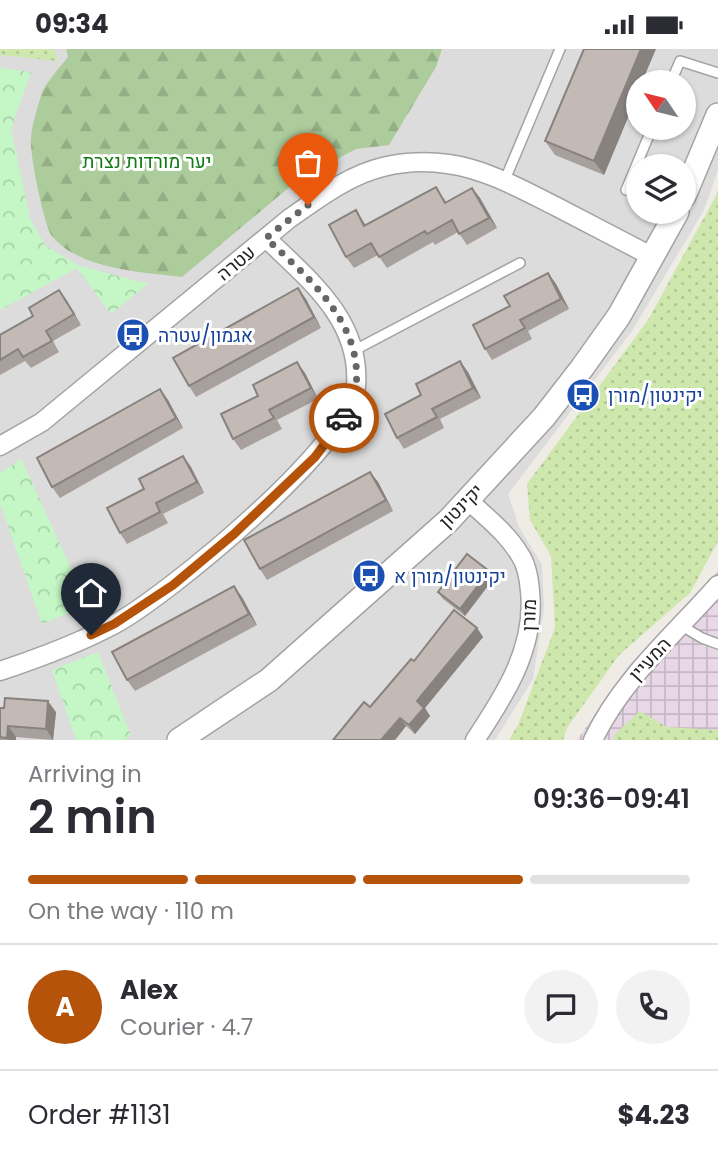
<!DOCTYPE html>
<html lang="en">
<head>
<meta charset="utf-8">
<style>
  :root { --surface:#fff; --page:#f2f2f3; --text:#2b2b33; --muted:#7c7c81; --line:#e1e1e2; --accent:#b45309 }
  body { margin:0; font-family:Poppins,Heebo,sans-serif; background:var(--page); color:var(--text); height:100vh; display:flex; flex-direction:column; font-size:26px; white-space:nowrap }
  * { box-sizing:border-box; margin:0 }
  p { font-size:23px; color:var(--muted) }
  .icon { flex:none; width:38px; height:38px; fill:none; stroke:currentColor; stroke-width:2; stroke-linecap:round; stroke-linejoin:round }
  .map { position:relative; height:691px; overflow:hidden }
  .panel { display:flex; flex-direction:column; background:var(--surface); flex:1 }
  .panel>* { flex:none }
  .needle { width:46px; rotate:305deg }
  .tools { position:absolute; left:626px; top:21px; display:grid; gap:14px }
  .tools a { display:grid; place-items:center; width:70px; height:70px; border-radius:50%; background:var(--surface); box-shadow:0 2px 5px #0004; font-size:35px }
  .pin { position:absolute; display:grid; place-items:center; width:60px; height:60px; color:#fff; margin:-72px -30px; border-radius:50% 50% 50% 0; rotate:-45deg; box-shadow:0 0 7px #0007 }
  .pin .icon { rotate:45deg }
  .courier { position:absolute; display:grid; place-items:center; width:70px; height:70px; margin:-35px; border:5px solid #b45309; border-radius:50%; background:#fff; color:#222; box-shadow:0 2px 9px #0007 }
  .overview em { font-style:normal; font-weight:600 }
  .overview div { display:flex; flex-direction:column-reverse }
  .overview { display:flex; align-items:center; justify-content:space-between; height:119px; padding:0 28px }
  h1 { font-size:46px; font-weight:600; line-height:52px }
  .bar { display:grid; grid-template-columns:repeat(4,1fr); gap:10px 7px; align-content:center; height:84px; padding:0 28px }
  .bar i { height:9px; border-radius:5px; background:var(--line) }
  .bar .current { background:var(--accent) }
  .bar p { grid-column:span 4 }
  .line { display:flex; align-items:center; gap:18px; padding:0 28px; border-top:2px solid var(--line) }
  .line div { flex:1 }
  .round { display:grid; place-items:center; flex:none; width:74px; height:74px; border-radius:37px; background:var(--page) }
  .status { display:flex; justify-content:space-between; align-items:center; height:49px; padding:0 35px; background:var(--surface); direction:ltr }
  .status svg { height:19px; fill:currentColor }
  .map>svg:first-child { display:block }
  .residential { fill:#dddcdc; fill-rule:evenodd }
  .industrial { fill:url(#industrial-grid) }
  .grass { fill:url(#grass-dots) }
  .forest { fill:url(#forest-firs) }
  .park { fill:url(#park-crowns) }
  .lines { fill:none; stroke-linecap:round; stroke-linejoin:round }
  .service-casing { stroke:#a3a3a3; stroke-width:12 }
  .minor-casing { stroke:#a3a3a3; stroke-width:21 }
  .tertiary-casing { stroke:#a3a3a3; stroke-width:26 }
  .service { stroke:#fff; stroke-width:9 }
  .minor { stroke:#fff; stroke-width:18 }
  .tertiary { stroke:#fff; stroke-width:23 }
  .wall { fill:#a8a09c }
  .shaded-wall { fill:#88827f }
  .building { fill:#c3bab5; stroke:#88827f; stroke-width:2 }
  .done { stroke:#686664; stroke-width:7; stroke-dasharray:0 12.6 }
  .route { stroke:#b45309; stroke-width:9 }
  .labels { text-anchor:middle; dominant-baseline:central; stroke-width:6; stroke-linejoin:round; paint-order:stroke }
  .park-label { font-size:19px; fill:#107912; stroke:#fff }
  .street-label { font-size:19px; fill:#1f1f1f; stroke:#fff }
  .transit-label { font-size:19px; fill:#164399; stroke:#fff; text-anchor:start }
</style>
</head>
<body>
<div class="status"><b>09:34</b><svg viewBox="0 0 49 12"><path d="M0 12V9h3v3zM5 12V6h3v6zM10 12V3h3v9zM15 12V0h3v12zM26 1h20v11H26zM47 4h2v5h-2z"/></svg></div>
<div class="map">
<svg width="718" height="691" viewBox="0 0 718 691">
  <defs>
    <pattern id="industrial-grid" width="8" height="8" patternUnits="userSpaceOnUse" patternTransform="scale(1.75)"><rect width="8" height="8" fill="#e8d7e6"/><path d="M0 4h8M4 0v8" fill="none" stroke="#c7b8c5"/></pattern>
    <pattern id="grass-dots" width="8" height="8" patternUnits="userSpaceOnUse" patternTransform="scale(1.75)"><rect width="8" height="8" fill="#cee7ad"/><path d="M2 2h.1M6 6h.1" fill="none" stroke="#b0c694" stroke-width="1.8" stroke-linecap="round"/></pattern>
    <pattern id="forest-firs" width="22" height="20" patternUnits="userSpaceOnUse" patternTransform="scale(1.75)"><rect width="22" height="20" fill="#adcc9c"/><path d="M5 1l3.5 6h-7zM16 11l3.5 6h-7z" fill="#94af86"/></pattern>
    <pattern id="park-crowns" width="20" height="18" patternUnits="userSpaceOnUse" patternTransform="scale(1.75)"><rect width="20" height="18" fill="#c4f7c5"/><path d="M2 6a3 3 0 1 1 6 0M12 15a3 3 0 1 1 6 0" fill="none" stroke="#a8d3a9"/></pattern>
  </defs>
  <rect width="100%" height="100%" fill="#efebe5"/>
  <path class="residential" d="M 0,0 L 718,0 L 718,121 L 704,161 L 632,282 L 508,445 L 519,478 L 542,516 L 544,559 L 533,630 L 495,691 L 0,691 ZM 639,33 L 684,33 L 684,79 L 639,79 ZM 639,117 L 684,117 L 684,163 L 639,163 Z"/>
  <path class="industrial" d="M 718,521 L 718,691 L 577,691 L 630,615 L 702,546 Z"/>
  <path class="grass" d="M 0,0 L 54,0 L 58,12 L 0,6 Z
    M 718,143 L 718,492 L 690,544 L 619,606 L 567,679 L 563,691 L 509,691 L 518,676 L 555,579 L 551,507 L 530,471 L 527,435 L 648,271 Z
    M 640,662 L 667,678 L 718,681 L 718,691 L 613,691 L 614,686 Z"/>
  <path class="forest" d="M 66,0 L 442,0 L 436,18 L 389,96 L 356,100 L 299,130 L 182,228 C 148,224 102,221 73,204 C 66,201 57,193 52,187 C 44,176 29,103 31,89 C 32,75 37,60 41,47 C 43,37 60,18 68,8 Z"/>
  <path class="park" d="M 0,19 L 31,23 L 11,80 L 30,170 L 45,196 L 77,216 L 148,235 L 111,265 L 77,219 L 0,261 Z
    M 21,410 L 88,556 L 42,575 L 0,454 L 0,424 Z
    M 98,603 L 131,687 L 124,691 L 76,691 L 52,621 Z"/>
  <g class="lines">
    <defs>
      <path id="service" d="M 671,33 L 680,12 L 718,24
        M 504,133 L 560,0
        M 626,141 L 652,79
        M 353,302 L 520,214
        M 682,577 L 702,589 L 718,595"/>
      <path id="minor" d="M 0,397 L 42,373 L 290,169 C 319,149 349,126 383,118 C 403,113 428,112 448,115 C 486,120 523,141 557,158 C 589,175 621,191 653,208
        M 468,451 C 486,468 507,484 520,506 C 527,516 529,530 530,542 C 536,598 505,646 475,691
        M 0,622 C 39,609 77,595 113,576 C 166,548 352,395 356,337 C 361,271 309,231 266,189
        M 593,691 C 622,630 674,586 718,536"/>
      <path id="tertiary" d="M 684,147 L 718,66
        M 179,691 L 269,631 L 449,471 L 544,368 L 582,319 L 619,267 L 677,163"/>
    </defs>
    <use href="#service" class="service-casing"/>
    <use href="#minor" class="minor-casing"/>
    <use href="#tertiary" class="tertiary-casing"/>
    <use href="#service" class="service"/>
    <use href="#minor" class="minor"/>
    <use href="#tertiary" class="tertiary"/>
  </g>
  <path class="wall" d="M 639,33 L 639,42 L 604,126 L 555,106 L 545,92 Z
    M 472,139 L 480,149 L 497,179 L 467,196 L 458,183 L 435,196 L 433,193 L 387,219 L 378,206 L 354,219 L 346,208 L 356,161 L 366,176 L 444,149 L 446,153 Z
    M 548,224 L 556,235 L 569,260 L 528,282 L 532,290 L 492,311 L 485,300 L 510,257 Z
    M 306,250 L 321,279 L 196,348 L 189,337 Z
    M 67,252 L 81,276 L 53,292 L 59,303 L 31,319 L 25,312 L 0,326 L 0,286 Z
    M 468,323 L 481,349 L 440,370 L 444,379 L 404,400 L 397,389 Z
    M 305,324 L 318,350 L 277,371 L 282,380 L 241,401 L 233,390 Z
    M 160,340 L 168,351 L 183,379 L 60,449 L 52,438 Z
    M 183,407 L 191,418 L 204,444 L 163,465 L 168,474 L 127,495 L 120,484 L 144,440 Z
    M 370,423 L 378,433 L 393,462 L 267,531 L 260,520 Z
    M 489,522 L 494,529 L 465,567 L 443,550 L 438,543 Z
    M 242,548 L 257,576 L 135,642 L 127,631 Z
    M 477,579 L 483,588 L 425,659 L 430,667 L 415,685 L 406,677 L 395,691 L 333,691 L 370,658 L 414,612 Z
    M 0,659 L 56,663 L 53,691 L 16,688 L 16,691 L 0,691 Z"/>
  <path class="shaded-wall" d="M 641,0 L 656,0 L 642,33 L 639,33 L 639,42 L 604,126 L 594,112 Z
    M 472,139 L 480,149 L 497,179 L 489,169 Z
    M 548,224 L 556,235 L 569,260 L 561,250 Z
    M 298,239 L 306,250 L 321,279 L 314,268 Z
    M 59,241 L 67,252 L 81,276 L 74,265 Z
    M 460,312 L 468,323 L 481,349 L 473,339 Z
    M 297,313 L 305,324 L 318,350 L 311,339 Z
    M 160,340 L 168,351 L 183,379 L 176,369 Z
    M 183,407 L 191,418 L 204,444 L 197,433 Z
    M 370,423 L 378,433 L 393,462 L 386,451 Z
    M 489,522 L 494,529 L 465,567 L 460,560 Z
    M 234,537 L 242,548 L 257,576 L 249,565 Z
    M 477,579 L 483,588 L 425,659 L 430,667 L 415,685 L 409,676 L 417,652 Z
    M 48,652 L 56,663 L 53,691 L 46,680 Z
    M 400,669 L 406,677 L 395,691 L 381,691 Z
    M 8,677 L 16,688 L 16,691 L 9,691 L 7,689 Z"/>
  <path class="building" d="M 584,0 L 641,0 L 594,112 L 545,92 Z
    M 436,138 L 445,154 L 472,139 L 489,169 L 459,185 L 452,171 L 427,185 L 425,182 L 379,208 L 371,194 L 346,208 L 329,176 L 356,161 L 364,177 Z
    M 548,224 L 561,250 L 520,271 L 525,279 L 485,300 L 473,276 L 510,257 L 504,247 Z
    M 298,239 L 314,268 L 189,337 L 173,309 Z
    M 59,241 L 74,265 L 46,282 L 52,292 L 23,308 L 18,300 L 0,311 L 0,286 L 33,267 L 29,259 Z
    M 460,312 L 473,339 L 432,360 L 437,368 L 397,389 L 385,365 L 421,346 L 416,335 Z
    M 297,313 L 311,339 L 269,361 L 274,369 L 233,390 L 221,365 L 258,347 L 253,336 Z
    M 160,340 L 176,369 L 52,438 L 37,409 Z
    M 183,407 L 197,433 L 156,454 L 160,463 L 120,484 L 107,459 L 144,440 L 139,430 Z
    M 370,423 L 386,451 L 260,520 L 244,491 Z
    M 467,505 L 489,522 L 460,560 L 438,543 Z
    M 234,537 L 249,565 L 127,631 L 112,603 Z
    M 454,561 L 477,579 L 417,652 L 424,659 L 409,676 L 400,669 L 381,691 L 333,691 L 364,653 L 370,658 L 411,610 L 414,612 Z
    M 5,649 L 48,652 L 46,680 L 8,677 L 7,689 L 0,688 L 0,659 L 4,659 Z"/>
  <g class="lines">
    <path class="done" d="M 308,156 L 266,189 C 308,229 363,273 356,338 C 355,348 348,359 344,369"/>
    <path class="route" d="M 91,586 L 114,575 L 173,536 L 234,485 L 315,408 L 344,369"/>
  </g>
  <defs>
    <symbol id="bus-disc" viewBox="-11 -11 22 22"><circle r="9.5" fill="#1a4fb4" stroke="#fff"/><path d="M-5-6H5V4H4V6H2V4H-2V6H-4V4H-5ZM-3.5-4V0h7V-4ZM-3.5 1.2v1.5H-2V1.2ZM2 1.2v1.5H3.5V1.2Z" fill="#fff"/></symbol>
  </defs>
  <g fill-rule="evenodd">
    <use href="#bus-disc" x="114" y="267" width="38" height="38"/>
    <use href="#bus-disc" x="564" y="327" width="38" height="38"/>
    <use href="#bus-disc" x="350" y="508" width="38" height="38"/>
  </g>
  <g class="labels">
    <g class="park-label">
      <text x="147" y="112">יער מורדות נצרת</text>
    </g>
    <g class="street-label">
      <text transform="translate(236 214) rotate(-40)">עטרה</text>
      <text transform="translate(461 457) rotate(-45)">יקינטון</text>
      <text transform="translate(529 566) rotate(-88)">מורן</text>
      <text transform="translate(650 610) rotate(-47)">המעיין</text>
    </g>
    <g class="transit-label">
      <text x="158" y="286">אגמון/עטרה</text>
      <text x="608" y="346">יקינטון/מורן</text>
      <text x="394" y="527">יקינטון/מורן א</text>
    </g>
  </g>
</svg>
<div class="tools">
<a><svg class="needle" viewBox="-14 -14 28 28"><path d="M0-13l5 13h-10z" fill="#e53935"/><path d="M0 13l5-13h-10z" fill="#7c7c81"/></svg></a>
<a><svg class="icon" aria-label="layers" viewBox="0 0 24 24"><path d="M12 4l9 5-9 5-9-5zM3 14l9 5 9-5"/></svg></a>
</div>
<div class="pin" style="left:308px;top:156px;background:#ea580c"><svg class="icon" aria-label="bag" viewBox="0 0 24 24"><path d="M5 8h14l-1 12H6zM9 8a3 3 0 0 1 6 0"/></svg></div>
<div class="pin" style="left:91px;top:586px;background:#1f2937"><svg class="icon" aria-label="home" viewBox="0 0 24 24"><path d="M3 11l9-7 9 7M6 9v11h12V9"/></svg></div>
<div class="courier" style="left:344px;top:369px"><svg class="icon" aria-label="car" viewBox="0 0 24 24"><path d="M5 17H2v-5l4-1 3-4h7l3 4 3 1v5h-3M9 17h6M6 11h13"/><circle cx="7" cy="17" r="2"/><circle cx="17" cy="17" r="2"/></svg></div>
</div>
<section class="panel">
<div class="overview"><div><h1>2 min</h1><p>Arriving in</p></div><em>09:36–09:41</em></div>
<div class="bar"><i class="current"></i><i class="current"></i><i class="current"></i><i></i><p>On the way · 110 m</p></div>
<div class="line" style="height:126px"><b class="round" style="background:var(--accent);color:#fff">A</b><div><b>Alex</b><p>Courier · 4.7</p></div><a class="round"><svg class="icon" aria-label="chat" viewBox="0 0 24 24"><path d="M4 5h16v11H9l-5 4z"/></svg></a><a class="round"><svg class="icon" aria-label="phone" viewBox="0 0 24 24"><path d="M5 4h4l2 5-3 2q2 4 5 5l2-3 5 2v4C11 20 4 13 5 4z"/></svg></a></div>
<div class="line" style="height:91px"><div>Order #1131</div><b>$4.23</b></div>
</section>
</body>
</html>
